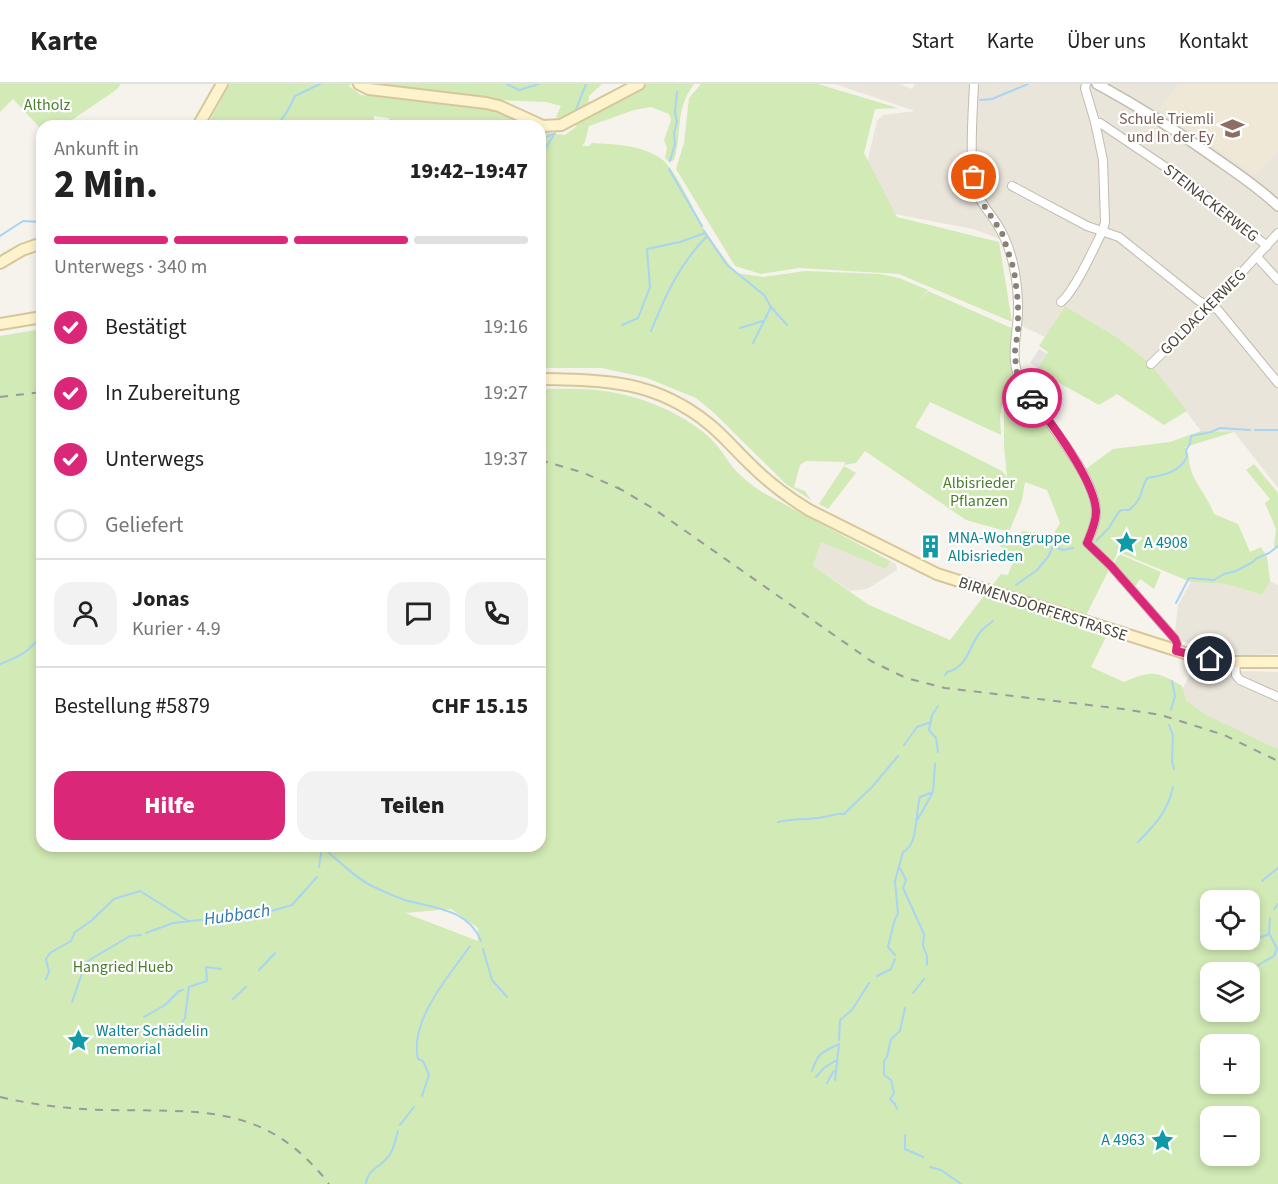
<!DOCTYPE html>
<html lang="de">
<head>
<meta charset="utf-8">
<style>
  :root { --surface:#fff; --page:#f2f2f2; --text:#222; --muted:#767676; --line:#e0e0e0; --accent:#db2777 }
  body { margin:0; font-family:"Source Sans 3",sans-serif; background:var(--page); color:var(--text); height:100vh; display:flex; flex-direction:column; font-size:22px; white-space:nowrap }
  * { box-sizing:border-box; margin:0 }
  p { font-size:20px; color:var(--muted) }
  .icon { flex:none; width:33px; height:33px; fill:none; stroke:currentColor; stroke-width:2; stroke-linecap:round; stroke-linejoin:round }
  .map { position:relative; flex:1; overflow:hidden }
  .panel { position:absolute; left:36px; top:36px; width:510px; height:732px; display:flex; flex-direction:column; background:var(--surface); border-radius:18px; box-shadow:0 3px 9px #0003 }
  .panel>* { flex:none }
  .tools { position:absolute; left:1200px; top:806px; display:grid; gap:12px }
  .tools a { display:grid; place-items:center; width:60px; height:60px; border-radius:12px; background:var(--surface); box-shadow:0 3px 9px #0003; font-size:30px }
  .pin { position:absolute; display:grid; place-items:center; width:51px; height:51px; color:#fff; margin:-26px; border:3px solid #fff; border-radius:50%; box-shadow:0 2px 6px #0007 }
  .courier { position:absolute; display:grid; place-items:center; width:60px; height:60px; margin:-30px; border:4px solid #db2777; border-radius:50%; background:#fff; color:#222; box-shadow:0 2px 8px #0007 }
  .summary em { font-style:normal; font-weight:800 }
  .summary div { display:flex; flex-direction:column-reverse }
  .summary { display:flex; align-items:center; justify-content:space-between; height:102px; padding:0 18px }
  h1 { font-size:39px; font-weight:800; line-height:45px }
  .bar { display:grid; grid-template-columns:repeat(4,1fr); gap:9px 6px; align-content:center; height:72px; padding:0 18px }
  .bar i { height:8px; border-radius:4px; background:var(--line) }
  .bar .current { background:var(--accent) }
  .bar p { grid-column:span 4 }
  .line { display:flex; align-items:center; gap:15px; padding:0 18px; border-top:2px solid var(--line) }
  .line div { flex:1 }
  .round { display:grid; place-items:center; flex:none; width:63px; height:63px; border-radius:18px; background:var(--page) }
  ol { padding:0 18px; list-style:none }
  li { display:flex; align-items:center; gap:18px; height:66px }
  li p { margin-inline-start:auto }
  li .icon { padding:6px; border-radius:50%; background:var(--accent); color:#fff; stroke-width:4 }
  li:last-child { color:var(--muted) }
  li i { width:33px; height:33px; border:3px solid var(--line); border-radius:50% }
  .cta { display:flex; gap:12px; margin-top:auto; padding:12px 18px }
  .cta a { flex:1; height:69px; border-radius:18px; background:var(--accent); color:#fff; font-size:24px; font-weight:800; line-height:69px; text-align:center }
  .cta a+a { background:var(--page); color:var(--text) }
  header { display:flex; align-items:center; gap:36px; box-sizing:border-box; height:84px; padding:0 30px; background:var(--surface); border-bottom:2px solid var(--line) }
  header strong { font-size:28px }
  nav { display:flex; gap:33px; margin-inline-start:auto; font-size:21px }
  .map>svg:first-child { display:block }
  .residential { fill:#eae5da }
  .education { fill:#efe8d6 }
  .green { fill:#d2eab5; fill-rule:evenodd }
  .parking { fill:#e5e3e0 }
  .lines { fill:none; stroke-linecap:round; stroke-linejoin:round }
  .stream { stroke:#a9d4f2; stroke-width:2 }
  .minor-casing { stroke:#c2bbae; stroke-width:10 }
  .tertiary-casing { stroke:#c2bbae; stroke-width:12 }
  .secondary-casing { stroke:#d6c79b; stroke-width:14 }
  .minor { stroke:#fff; stroke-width:8 }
  .tertiary { stroke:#fff; stroke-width:9 }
  .secondary { stroke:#fff3cd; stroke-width:10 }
  .rail { stroke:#9a9a9a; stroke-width:2; stroke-dasharray:8 8; stroke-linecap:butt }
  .done { stroke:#878178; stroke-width:6; stroke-dasharray:0 10.8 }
  .route { stroke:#db2777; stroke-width:8 }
  .labels { text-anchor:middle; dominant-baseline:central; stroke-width:4.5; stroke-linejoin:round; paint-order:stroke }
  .park-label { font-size:16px; fill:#4a7f2a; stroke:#fff }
  .education-label { font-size:16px; fill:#785e54; stroke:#fff; text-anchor:end }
  .street-label { font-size:16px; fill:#4b4439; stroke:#fff }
  .culture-label { font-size:16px; fill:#0d838f; stroke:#fff; text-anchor:start }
  .water-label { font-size:18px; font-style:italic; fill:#2e7ab2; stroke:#fff }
</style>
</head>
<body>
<header>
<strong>Karte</strong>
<nav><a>Start</a><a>Karte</a><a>Über uns</a><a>Kontakt</a></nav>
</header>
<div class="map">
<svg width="1278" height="1100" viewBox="0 0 1278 1100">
  <rect width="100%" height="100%" fill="#f6f3ec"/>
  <path class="residential" d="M 835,0 L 900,0 L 912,5 L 915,0 L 1278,0 L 1278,404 L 1234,348 L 1201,347 L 1150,279 L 1118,254 L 1065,222 L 1045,253 L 1020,241 L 1021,220 L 1003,156 L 973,145 L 895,130 L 866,83 L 877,37 L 883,31 L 915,27 Z
    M 821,457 L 885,484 L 890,477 L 896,480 L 897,486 L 867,505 L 850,507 L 813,482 Z
    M 1270,497 L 1278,501 L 1278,570 L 1242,571 L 1206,564 L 1181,557 L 1175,548 L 1178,521 L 1191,498 L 1226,500 L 1261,511 Z
    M 1195,581 L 1238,587 L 1278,588 L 1278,665 L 1253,653 L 1174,621 Z"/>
  <path class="education" d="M 1179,0 L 1278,0 L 1278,67 L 1257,89 L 1253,90 L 1159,25 Z"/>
  <path class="green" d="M 0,0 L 121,0 L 116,6 L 63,42 L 42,42 L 42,46 L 13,15 L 0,28 Z
    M 230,0 L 361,0 L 348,1 L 361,11 L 489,26 L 503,29 L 516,36 L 514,42 L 390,42 L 389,34 L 374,32 L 373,42 L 207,42 Z
    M 374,0 L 602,0 L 589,12 L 587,34 L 647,0 L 694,0 C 674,27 683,47 674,76 L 669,78 L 665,74 L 667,64 L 664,56 L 671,36 L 669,30 L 651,23 L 634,26 L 589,42 L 585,58 L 582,62 L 589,62 L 592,59 C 615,60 639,61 659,73 C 677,85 694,129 706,148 C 715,162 726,176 736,189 L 763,193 L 805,187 L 880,190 L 899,194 L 928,206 L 916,219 L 928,207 L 1016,246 L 1015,290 L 1003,316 L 1000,333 L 1001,351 L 930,318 L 915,343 L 1002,387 L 1007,393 L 1004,363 L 1004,327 L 1014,293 L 1016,293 L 1071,374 L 1079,390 L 1113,365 L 1170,358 L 1201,347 L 1234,348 L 1185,363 C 1190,372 1188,377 1191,386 C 1194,398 1209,415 1214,430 L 1238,440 L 1250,468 L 1261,463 L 1267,473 L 1270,497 L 1262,511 L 1226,500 L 1191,498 L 1118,468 L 1079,545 L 1106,553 L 1091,583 L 1124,598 C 1152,586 1156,587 1182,602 L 1186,616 L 1206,631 L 1278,665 L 1278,1100 L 0,1100 L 0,252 L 42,245 L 42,762 L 540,762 L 540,305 C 561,305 583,304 604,307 C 641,312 680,328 708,352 C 718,361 724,371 731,381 C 740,392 750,400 762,408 L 890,477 L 886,485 L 821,458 L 813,482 L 869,521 L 950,556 L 1001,490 L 1008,491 L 1012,480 L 1016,477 L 998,460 L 1000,453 L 1013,457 L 1023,447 L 1053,451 L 1060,439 L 1047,406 L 1025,398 L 1022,416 L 1009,448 L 966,436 L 865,367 L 856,379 L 844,381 L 845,378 L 806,377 L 800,381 L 794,403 L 805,407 L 811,416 L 786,400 L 713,328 L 696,314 L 647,294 L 602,284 L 540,284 L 540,48 L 565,51 L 577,42 L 556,33 L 561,22 L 546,18 L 496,16 ZM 1210,816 L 1250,816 L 1250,855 L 1210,855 ZM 451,825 L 478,844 L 478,857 L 405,829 ZM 1210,888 L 1250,888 L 1250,927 L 1210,927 ZM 1210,960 L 1250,960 L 1250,999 L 1210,999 ZM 1210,1032 L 1250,1032 L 1250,1071 L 1210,1071 Z
    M 701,0 L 818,0 L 898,24 L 875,25 L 864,69 L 897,133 L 999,158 L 1012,238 L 899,190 L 799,184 L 761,190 L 735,182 L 676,85 L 684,59 L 689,14 Z
    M 1065,222 L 1118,254 L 1150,279 L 1187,327 L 1164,341 L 1117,310 L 1099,321 L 1036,286 L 1048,268 L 1039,262 Z
    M 1254,380 L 1278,409 L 1278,465 L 1274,462 L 1276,445 L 1265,419 L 1270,415 L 1246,386 Z
    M 844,382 L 856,389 L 828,425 L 819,420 Z
    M 1119,470 L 1161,488 L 1154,505 L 1140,495 L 1135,503 L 1113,481 Z"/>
  <path class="parking" d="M 1039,265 L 1047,270 L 1038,284 L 1030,279 Z"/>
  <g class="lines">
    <path class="stream" d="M 507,0 L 519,6 L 539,0
      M 980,16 L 992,15 L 1028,0
      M 560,35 L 575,28 L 586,0
      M 276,42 C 283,35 291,21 295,12 L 320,0
      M 540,56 L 553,50
      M 540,73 L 555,49
      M 670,77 L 675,60 L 674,49 L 677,38 L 675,28 L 677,8
      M 669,85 L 702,142
      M 706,150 L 727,181 L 764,211 L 771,223 L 787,241
      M 0,152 L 23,137 L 42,138
      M 622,241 L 638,234 L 650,203 L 647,165 L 680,158 L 705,149 L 704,147
      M 740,244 L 763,237
      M 651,247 C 666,210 679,181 707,152
      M 42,250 L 38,256 L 42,259
      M 753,259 L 771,223
      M 1255,346 L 1278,346
      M 1096,457 L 1109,444 L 1118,429 L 1121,426 L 1129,426 C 1144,414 1139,408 1147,394 C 1163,391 1179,389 1187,373 L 1186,366 L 1190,360 L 1191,352 L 1211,348 L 1220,344 L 1250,346
      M 1016,501 L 1037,486 L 1048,473 L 1053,462 L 1063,466 L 1073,464
      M 1176,519 L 1189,494 L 1214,496 L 1224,490 L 1236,487 L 1253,478 L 1257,474 L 1269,469 L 1278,462
      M 0,580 C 21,572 29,568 42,550
      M 945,591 L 947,588 C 968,584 969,561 981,547 C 985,543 989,540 993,537
      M 1171,626 L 1175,612 L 1172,597
      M 1169,641 L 1173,651 L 1172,677 L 1174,685
      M 904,661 L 917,643 L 931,638
      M 938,668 L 936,654 L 929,646 L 932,631 L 938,622
      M 918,735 L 933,708
      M 778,738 C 794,734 809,736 824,733 C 832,732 837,729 844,730 L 872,703 L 898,672
      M 1138,758 C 1155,741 1168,727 1173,703
      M 323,764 C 339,777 355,794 374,803 C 385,808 397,814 408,817 C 436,824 469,826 481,857
      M 319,783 L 322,762
      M 900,784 L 906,796 L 903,804 L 924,850 L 923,862 L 927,872 L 927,881
      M 1262,797 L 1278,784
      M 1274,825 L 1278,820
      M 146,849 L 173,839 L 264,829 L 292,821 L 317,793
      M 1250,853 L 1257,855 L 1269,850
      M 1219,857 L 1230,855
      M 483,865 L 492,896 L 507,913
      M 895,871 L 888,863 L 895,835 L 898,830 L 895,797 L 903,768 C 919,761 915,729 920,713 L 933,708 L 935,680
      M 259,886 L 275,869
      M 1248,887 L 1274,872 L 1277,865 L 1269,849 L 1270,834
      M 877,892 L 891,885 L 895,875
      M 46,895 L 49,888 L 46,875 L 50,869 L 71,857 L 75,848 L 91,837 L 114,815 L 140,807 L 188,837
      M 913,909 L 924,895
      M 233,915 L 246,903
      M 72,918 L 81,892 L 81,881 L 130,852 L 141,851
      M 144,933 L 165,921 L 179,907 L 183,906
      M 177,946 L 185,934 L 189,903 L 207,897 L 206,883 L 221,885
      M 839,956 L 840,936 L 852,926 L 869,899
      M 812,987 C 818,968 823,968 839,960 L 835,996
      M 816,993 L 825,983 L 837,976
      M 827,999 L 833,988 L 836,987
      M 422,1012 L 429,991 L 423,977 L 418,975 C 409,936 450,891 470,862
      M 897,1025 L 895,1020 L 890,1015 L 894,1009 L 891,996 L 884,991 L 884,977 L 887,973 L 891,955 L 900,947 L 905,924
      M 400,1041 L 414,1023
      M 905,1051 L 905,1065 L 923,1073
      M 930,1083 L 941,1086 L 961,1100
      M 366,1100 C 367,1084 384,1082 390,1070 C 394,1064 396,1054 398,1047"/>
    <defs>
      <path id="minor" d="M 974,0 C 973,24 968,89 977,109 C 981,120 991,130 997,140 C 1011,162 1017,192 1018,218 C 1020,242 1008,273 1020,295 C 1038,329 1097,391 1096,429 C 1096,440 1091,450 1087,459 L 1111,482 L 1175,555 L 1177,560 L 1176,567
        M 1095,38 L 1100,39 L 1195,103 L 1267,162
        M 1012,102 L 1087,142 L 1119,153 L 1199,217 L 1218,226 L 1278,299
        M 1257,173 L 1278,196
        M 1061,218 C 1075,207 1094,164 1103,146 L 1105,138 L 1103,76 L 1095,38 L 1085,4 L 1086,0
        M 1151,280 L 1211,222 L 1278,149
        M 1235,578 L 1236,591 L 1240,596 L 1278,613"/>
      <path id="tertiary" d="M 1097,0 C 1136,21 1172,44 1208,69 C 1232,86 1256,101 1278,122"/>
      <path id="secondary" d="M 359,0 L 369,5 L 486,19 L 499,22 L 543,42 L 561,41 L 639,0
        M 198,42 L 222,0
        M 0,179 L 22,166 L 42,159
        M 0,240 L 42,233
        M 540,295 C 605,296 655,296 709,340 C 724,352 737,368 751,381 C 769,399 788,413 809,426 L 937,490 L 1191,571 L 1235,578 L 1278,578"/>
    </defs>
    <use href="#minor" class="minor-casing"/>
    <use href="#tertiary" class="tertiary-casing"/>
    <use href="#secondary" class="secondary-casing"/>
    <use href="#minor" class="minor"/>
    <use href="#tertiary" class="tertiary"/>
    <use href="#secondary" class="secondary"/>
    <path class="rail" d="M 0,313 L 42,308
      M 540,376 L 584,389 L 622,406
      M 617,403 L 654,425 L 871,577 L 906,594 L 945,604 L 1123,625 L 1161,631 L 1224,651 L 1278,677
      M 0,1013 C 34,1021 69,1025 105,1026 C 197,1028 265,1017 329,1100"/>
  </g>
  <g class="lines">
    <path class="done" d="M 974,93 L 977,111 L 1002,149 L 1014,186 L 1018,218 L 1018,245 L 1015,267 L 1016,286 L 1021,298 L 1032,314"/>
    <path class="route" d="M 1032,314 C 1051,339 1096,398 1096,428 C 1096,439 1091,449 1087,459 L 1111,482 L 1175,555 L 1177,560 L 1176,567 L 1210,575"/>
  </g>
  <defs>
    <symbol id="school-bare" viewBox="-9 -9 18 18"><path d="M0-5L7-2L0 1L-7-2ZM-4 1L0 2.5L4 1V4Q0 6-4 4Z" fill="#8d6e63" stroke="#fff" stroke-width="2.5" paint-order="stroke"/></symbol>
    <symbol id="sight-bare" viewBox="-9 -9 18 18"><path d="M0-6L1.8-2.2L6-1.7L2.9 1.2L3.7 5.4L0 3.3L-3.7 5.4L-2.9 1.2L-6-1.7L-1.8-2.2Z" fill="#0f9aa8" stroke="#fff" stroke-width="2.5" paint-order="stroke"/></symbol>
    <symbol id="building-bare" viewBox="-9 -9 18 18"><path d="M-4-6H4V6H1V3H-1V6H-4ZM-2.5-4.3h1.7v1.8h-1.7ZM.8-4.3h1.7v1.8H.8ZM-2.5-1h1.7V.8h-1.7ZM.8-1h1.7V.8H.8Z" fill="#0f9aa8" stroke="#fff" stroke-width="2.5" paint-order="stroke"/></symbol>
  </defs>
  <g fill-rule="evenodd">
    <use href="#school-bare" x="1216" y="28" width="33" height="33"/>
    <use href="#sight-bare" x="1110" y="442" width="33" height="33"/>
    <use href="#building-bare" x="914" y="446" width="33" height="33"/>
    <use href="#sight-bare" x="62" y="940" width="33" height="33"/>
    <use href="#sight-bare" x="1146" y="1040" width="33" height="33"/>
  </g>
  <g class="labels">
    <g class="park-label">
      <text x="47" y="21">Altholz</text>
      <text x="979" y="399">Albisrieder<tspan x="979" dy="18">Pflanzen</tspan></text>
      <text x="123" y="883">Hangried Hueb</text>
    </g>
    <g class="education-label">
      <text x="1214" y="35">Schule Triemli<tspan x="1214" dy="18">und In der Ey</tspan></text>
    </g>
    <g class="street-label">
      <text transform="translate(1211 119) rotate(38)">STEINACKERWEG</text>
      <text transform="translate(1203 228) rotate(-45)">GOLDACKERWEG</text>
      <text transform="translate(1043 525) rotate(18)">BIRMENSDORFERSTRASSE</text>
    </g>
    <g class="culture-label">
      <text x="948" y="454">MNA-Wohngruppe<tspan x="948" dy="18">Albisrieden</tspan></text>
      <text x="1144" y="459">A 4908</text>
      <text x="96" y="947">Walter Schädelin<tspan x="96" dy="18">memorial</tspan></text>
      <text x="1145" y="1056" text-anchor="end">A 4963</text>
    </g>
    <g class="water-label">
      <text transform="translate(237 831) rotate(-8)">Hubbach</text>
    </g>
  </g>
</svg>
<div class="tools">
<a><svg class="icon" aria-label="locate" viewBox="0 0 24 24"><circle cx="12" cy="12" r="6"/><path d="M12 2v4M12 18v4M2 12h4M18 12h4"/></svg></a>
<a><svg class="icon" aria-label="layers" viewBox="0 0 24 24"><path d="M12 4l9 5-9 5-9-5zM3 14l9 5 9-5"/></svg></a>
<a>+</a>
<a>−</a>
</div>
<div class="pin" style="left:974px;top:93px;background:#ea580c"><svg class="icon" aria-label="bag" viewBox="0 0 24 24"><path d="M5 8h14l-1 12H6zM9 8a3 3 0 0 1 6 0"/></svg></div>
<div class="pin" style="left:1210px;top:575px;background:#1f2937"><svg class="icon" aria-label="home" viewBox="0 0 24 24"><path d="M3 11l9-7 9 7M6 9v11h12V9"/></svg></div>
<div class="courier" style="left:1032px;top:314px"><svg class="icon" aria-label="car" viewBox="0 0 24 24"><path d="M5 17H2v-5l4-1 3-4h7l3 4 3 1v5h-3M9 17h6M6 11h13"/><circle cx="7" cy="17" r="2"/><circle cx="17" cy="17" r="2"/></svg></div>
<section class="panel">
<div class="summary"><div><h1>2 Min.</h1><p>Ankunft in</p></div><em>19:42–19:47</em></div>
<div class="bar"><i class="current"></i><i class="current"></i><i class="current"></i><i></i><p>Unterwegs · 340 m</p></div>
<ol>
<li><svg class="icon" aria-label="check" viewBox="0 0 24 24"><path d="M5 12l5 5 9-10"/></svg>Bestätigt<p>19:16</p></li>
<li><svg class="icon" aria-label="check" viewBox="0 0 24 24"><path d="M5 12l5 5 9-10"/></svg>In Zubereitung<p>19:27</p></li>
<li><svg class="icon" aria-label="check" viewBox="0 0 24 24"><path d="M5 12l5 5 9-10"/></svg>Unterwegs<p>19:37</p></li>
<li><i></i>Geliefert</li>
</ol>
<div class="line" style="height:108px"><a class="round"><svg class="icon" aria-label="person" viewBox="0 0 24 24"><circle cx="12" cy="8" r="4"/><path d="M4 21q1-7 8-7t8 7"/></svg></a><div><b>Jonas</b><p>Kurier · 4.9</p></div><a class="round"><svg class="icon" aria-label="chat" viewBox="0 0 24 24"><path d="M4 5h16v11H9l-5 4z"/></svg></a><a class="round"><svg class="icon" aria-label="phone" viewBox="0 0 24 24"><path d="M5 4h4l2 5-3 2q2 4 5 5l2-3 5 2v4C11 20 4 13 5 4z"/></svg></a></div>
<div class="line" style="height:78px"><div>Bestellung #5879</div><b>CHF 15.15</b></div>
<div class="cta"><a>Hilfe</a><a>Teilen</a></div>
</section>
</div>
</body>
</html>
